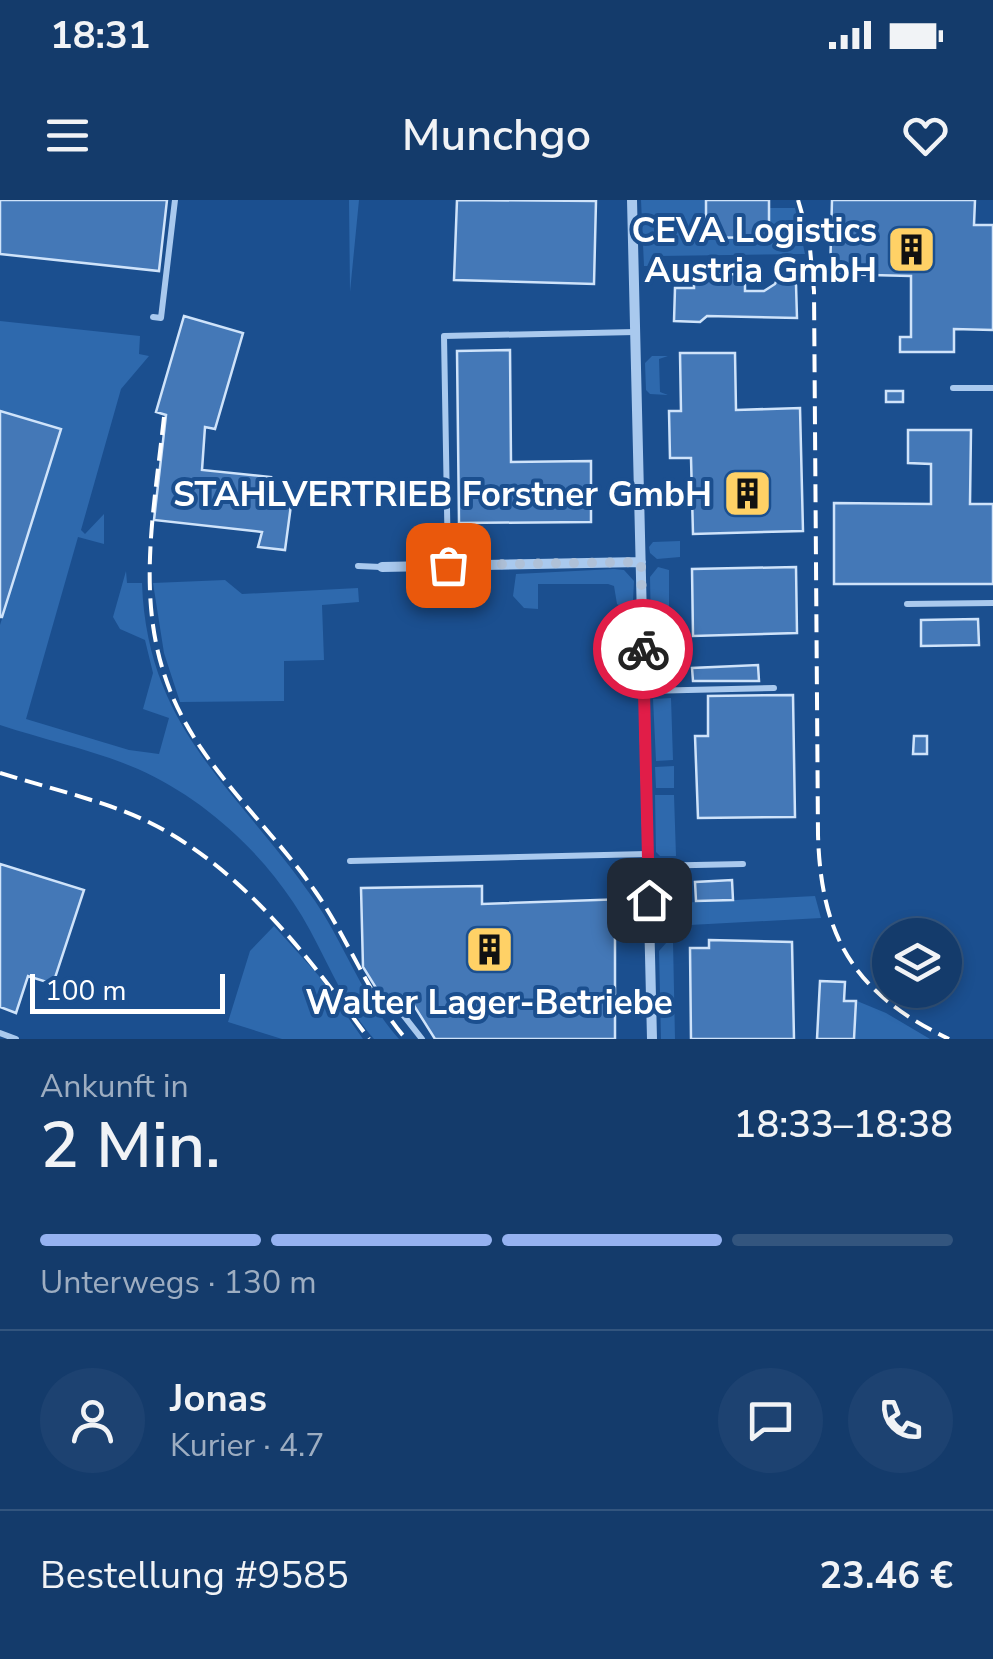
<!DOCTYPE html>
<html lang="de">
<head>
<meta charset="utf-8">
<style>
  :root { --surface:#143b6b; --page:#1d4271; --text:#f1f3f6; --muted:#9dadc1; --line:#33557e; --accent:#95b2f1 }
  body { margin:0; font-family:"Nunito Sans",sans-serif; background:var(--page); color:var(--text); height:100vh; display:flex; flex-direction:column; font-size:38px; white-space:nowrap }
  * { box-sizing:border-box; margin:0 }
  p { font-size:32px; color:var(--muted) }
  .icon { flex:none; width:55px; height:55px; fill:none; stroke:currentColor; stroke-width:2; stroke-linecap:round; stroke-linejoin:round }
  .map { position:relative; height:839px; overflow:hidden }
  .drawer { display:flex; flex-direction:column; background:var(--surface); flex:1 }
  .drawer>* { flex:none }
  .controls { position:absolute; left:872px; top:718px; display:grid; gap:20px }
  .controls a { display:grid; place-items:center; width:90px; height:90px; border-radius:50%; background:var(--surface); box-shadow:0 5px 15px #0003,0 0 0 2px var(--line); font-size:50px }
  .scale { position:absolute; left:30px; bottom:25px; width:195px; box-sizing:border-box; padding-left:10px; border:5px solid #fff; border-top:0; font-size:28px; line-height:35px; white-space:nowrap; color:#fff; -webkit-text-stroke:8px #1b4f8f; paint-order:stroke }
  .pin { position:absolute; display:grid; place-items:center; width:85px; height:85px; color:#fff; margin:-42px; border-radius:20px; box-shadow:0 5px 15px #0006 }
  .courier { position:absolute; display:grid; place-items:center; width:100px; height:100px; margin:-50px; border:8px solid #e11d48; border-radius:50%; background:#fff; color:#222; box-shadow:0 2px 12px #0007 }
  .head em { font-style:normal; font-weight:600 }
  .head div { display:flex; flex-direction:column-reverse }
  .head { display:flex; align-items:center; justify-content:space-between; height:170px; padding:0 40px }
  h1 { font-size:65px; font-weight:600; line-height:75px }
  .bar { display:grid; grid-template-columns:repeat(4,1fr); gap:15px 10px; align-content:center; height:120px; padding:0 40px }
  .bar i { height:12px; border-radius:8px; background:var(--line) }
  .bar .on { background:var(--accent) }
  .bar p { grid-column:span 4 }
  .line { display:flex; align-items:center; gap:25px; padding:0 40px; border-top:2px solid var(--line) }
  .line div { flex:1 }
  .round { display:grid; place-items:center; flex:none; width:105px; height:105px; border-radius:52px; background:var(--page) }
  .status { display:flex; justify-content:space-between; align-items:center; height:70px; padding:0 50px; background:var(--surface); direction:ltr }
  .status svg { height:28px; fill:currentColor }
  header { display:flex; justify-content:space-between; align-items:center; height:130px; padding:0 40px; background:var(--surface); font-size:45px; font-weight:600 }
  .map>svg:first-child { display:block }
  .green { fill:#2e69ad }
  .building { fill:#4478b7; stroke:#cfe3fa; stroke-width:2.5 }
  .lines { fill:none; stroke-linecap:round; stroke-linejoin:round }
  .service { stroke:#a9c9ee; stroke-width:6 }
  .minor { stroke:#a9c9ee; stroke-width:10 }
  .rail { stroke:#fff; stroke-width:4; stroke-dasharray:18 8; stroke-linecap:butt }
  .done { stroke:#afc1d8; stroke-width:10; stroke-dasharray:0 18 }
  .route { stroke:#e11d48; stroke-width:12 }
  .labels { text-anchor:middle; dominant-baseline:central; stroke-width:8; stroke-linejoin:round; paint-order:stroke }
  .poi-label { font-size:35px; font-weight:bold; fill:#fff; stroke:#1b4f8f; text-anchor:end }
</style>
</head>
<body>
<div class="status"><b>18:31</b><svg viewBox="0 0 49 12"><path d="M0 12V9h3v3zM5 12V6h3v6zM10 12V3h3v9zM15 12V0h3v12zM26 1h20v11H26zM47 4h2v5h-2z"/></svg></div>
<header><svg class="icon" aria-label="menu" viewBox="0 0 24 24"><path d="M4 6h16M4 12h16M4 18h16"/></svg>Munchgo<svg class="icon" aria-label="heart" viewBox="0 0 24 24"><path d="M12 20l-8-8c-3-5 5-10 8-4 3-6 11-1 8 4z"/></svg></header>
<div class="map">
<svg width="993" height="839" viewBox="0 0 993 839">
  <rect width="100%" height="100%" fill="#1b4f8f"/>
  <path class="green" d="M 349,0 L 359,0 L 350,92 Z
    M 641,0 L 706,0 L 707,38 L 769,37 L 769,8 L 795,8 L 805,54 L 659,56 L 658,66 L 644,66 Z
    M 0,121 L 140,136 L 139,154 L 149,156 L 121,189 L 81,330 L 85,334 L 104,314 L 104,344 L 78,337 L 26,519 L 129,550 L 159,554 L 169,518 L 143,509 L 153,473 L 145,440 L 120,429 L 113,417 L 126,371 L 127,383 L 142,383 C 147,531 239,590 315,701 C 345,745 363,799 399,839 L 374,839 C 338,798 323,746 293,702 C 256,646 199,596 138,569 C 94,550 45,540 0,525 L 0,425 L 61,230 L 0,211 Z
    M 652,156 L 668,156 L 659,159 L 660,192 L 668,195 L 650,194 L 646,190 L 645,163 Z
    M 680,341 L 680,357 L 657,359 L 650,353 L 649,347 L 653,342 Z
    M 658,367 L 669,370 L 669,433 L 662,435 L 651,430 L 650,377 Z
    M 614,369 L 624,370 L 634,381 L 633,401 L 625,409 L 617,404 L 614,386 L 608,384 L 538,384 L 538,409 L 524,408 L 513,396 L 516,374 Z
    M 225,380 L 242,394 L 358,388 L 359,402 L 322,405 L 324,460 L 284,461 L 284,501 L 180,502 L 164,453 L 153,383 Z
    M 671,446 L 673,480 L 654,481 L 653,451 L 657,447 Z
    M 671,498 L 673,560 L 656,561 L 653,499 Z
    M 674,566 L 674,588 L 656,588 L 655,567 Z
    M 655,595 L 674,595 L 676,656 L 660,656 L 656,652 Z
    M 677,672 L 678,703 L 815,696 L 821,718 L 671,726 C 652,717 657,695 657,676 L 660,673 Z
    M 274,726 L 319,776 L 363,839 L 282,839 L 228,822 L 250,751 Z
    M 673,741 L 675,839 L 661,839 L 659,751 L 667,742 Z
    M 857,801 L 886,813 L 930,839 L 855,839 Z"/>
  <path class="building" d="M 0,0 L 167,0 L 159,71 L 0,54 Z
    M 457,0 L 596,1 L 594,84 L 454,80 Z
    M 706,0 L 769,0 L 769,37 L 706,38 Z
    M 832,0 L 975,0 L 974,25 L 993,25 L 993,130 L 954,129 L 954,152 L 900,152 L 900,137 L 911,137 L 911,76 L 830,74 Z
    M 745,74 L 745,91 L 764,91 L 775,84 L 779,75 L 796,84 L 797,118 L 707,116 L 700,122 L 674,121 L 675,88 L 694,88 L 694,75 Z
    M 184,116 L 243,133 L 215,229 L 205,227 L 202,270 L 271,277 L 267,301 L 291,305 L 285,350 L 258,347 L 262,332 L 154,320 L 166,215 L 156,212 Z
    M 510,150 L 511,262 L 591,261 L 591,322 L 459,323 L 457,151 Z
    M 680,153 L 735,153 L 736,210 L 800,208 L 803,331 L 693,334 L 691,258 L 670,258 L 669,211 L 681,211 Z
    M 886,191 L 903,191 L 903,202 L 886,202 Z
    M 0,211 L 61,229 L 2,417 L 0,417 Z
    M 908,230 L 971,230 L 970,304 L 993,304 L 993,384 L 834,384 L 834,303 L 931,304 L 931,264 L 908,263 Z
    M 796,367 L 797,433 L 693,436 L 692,369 Z
    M 978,419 L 979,445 L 921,446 L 921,420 Z
    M 758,465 L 759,481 L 693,481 L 692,468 Z
    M 793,495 L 795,617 L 698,618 L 695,536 L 708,536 L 708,496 Z
    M 914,536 L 927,536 L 927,554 L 913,554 Z
    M 0,664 L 84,690 L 53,784 L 28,776 L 16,813 L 0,807 Z
    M 732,680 L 733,700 L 696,701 L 695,682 Z
    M 482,686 L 482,704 L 626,699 L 626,732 L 615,732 L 615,839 L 435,839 L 408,796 L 381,796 L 363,767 L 361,688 Z
    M 709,740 L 792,742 L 794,839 L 691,839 L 690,748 L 709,748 Z
    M 820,781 L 845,782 L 844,801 L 856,801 L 854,839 L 817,839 Z"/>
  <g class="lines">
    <path class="service" d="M 153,117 L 161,118 L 175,0
      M 953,188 L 993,188
      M 448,365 L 444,136 L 635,132
      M 358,366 L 381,367
      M 907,404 L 993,403
      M 644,491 L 774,488
      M 350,661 L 647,654
      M 648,666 L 743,664
      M 393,802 L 422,839
      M 0,833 L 16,839"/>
    <path class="minor" d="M 632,0 L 652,839
      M 382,367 L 641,362"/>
    <path class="rail" d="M 798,0 L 809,38 L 814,91 L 818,635 C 821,738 855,794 949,839
      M 164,217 C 151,338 127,440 201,548 C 235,598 280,641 315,691 C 348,738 368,795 406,839
      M 0,573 C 39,585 79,595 118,609 C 228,649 302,748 369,839"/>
  </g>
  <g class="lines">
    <path class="done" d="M 448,365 L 641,362 L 643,449"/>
    <path class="route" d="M 643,449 L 649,700"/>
  </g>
  <defs>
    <symbol id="building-square" viewBox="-11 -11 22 22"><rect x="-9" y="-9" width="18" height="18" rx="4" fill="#ffd166" stroke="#1b4f8f"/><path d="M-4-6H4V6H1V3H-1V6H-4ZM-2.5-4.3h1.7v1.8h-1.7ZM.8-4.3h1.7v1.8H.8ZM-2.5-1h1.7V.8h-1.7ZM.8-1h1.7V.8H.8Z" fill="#111"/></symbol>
  </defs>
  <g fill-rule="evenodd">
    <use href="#building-square" x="884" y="22" width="55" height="55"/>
    <use href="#building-square" x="720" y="266" width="55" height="55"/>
    <use href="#building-square" x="462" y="722" width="55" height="55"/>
  </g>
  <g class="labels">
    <g class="poi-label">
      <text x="877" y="30">CEVA Logistics<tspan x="877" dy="40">Austria GmbH</tspan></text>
      <text x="712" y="294">STAHLVERTRIEB Forstner GmbH</text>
      <text x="489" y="802" text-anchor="middle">Walter Lager-Betriebe</text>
    </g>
  </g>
</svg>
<div class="controls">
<a><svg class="icon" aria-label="layers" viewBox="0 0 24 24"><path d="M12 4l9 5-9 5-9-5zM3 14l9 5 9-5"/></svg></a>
</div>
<div class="scale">100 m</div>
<div class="pin" style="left:448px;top:365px;background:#ea580c"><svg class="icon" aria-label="bag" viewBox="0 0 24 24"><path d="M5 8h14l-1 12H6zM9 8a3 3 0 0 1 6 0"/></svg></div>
<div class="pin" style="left:649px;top:700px;background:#1f2937"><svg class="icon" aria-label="home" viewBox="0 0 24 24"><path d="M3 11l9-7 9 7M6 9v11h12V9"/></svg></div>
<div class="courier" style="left:643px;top:449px"><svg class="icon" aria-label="bike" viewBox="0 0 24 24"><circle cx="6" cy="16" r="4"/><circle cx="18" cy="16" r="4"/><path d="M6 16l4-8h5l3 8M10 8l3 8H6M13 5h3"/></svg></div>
</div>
<section class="drawer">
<div class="head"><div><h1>2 Min.</h1><p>Ankunft in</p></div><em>18:33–18:38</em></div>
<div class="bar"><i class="on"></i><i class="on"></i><i class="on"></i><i></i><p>Unterwegs · 130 m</p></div>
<div class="line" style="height:180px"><a class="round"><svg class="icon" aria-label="person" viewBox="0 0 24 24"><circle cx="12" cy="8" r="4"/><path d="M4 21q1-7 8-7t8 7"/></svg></a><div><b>Jonas</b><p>Kurier · 4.7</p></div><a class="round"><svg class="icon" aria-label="chat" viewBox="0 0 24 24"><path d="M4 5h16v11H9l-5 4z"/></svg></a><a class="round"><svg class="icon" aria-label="phone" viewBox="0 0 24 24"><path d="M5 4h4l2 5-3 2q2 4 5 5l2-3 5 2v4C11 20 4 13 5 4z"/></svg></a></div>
<div class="line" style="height:130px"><div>Bestellung #9585</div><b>23.46 €</b></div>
</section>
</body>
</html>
